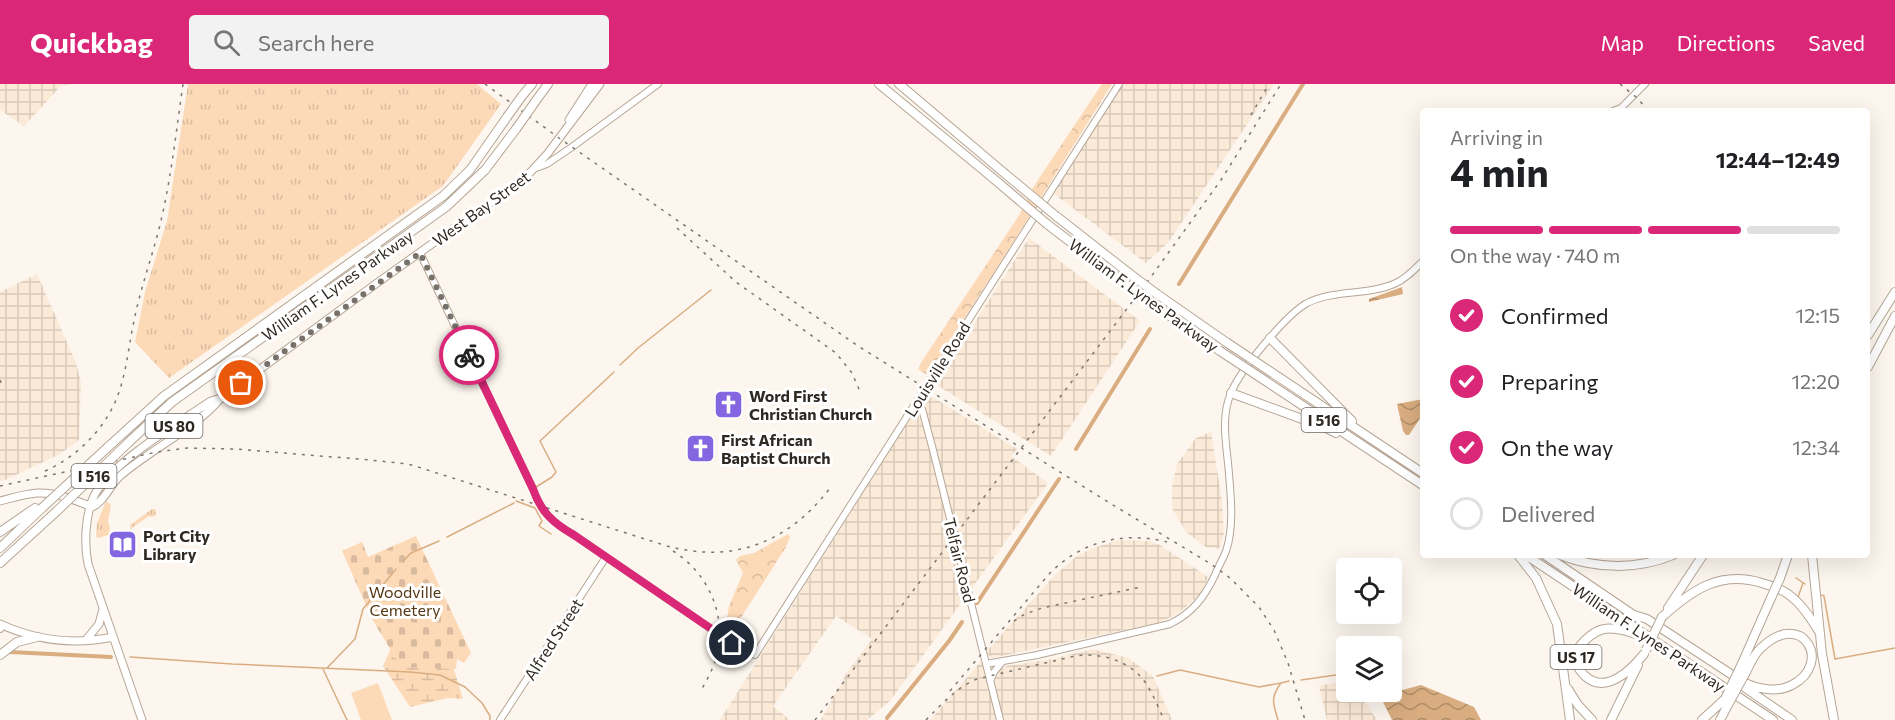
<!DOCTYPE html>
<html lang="en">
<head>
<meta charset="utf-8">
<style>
  :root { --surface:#fff; --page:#f2f2f2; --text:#202124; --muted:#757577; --line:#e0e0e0; --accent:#db2777 }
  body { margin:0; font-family:Commissioner,sans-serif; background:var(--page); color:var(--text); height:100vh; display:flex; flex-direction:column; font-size:22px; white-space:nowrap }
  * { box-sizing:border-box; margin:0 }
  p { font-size:20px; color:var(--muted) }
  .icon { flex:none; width:33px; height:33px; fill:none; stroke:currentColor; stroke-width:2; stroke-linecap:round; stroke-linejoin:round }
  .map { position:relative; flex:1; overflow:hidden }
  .sheet { position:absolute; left:1420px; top:24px; width:450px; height:450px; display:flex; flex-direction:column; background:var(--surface); border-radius:6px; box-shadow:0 6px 24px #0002 }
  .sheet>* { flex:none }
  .fabs { position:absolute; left:1336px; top:474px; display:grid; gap:12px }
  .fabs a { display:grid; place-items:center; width:66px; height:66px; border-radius:6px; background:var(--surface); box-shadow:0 6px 24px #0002; font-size:30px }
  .pin { position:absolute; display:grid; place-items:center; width:51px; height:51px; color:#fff; margin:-26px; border:3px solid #fff; border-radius:50%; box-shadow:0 2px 6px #0007 }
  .courier { position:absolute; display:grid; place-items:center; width:60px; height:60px; margin:-30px; border:4px solid #db2777; border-radius:50%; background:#fff; color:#222; box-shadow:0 2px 8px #0007 }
  .head em { font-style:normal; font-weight:700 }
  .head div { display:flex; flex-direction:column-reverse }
  .head { display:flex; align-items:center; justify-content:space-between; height:102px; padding:0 30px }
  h1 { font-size:39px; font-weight:700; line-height:45px }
  .bar { display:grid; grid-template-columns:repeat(4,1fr); gap:9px 6px; align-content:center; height:72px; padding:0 30px }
  .bar i { height:8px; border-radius:4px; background:var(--line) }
  .bar .selected { background:var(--accent) }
  .bar p { grid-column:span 4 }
  ol { padding:0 30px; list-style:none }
  li { display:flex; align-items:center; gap:18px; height:66px }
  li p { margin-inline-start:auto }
  li .icon { padding:6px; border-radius:50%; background:var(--accent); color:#fff; stroke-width:4 }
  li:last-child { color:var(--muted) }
  li i { width:33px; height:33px; border:3px solid var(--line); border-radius:50% }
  header { display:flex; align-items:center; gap:36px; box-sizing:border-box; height:84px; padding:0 30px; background:var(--accent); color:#fff }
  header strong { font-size:28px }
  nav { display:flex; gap:33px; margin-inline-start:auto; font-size:21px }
  .search { width:420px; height:54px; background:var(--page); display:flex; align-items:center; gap:15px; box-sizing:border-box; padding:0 21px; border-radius:6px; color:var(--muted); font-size:22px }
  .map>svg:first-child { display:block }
  .industrial { fill:url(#industrial-grid) }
  .grass { fill:url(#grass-tufts) }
  .forest { fill:url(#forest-crowns) }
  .wetland { fill:url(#wetland-marsh) }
  .cemetery { fill:url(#cemetery-stones) }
  .park { fill:#fcdab8 }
  .water { fill:url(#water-waves) }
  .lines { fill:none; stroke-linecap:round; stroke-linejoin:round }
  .stream { stroke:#d9ad80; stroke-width:1.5 }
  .canal { stroke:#d9ad80; stroke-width:4 }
  .secondary-casing { stroke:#b5a696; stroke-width:8 }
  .primary-casing { stroke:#b5a696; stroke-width:9 }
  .highway-casing { stroke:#b5a696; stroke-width:10 }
  .secondary { stroke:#fff; stroke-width:6 }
  .primary { stroke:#fff; stroke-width:7 }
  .highway { stroke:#fff; stroke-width:8 }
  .rail { stroke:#7c766f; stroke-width:1.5; stroke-dasharray:3 6; stroke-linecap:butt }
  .highway-bridge-casing { stroke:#b5a696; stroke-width:10; stroke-linecap:butt }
  .highway-bridge { stroke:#fff; stroke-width:8 }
  .done { stroke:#77716a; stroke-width:6; stroke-dasharray:0 10.8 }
  .route { stroke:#db2777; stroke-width:8 }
  .labels { text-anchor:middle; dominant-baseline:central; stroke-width:6; stroke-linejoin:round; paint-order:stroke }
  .shield { fill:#fff; stroke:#6d6965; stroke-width:1.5 }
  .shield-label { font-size:15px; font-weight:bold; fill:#2f2923 }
  .street-label { font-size:16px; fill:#2f2923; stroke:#fff }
  .poi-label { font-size:16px; font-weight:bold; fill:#2f2923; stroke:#fff; text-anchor:start }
  .park-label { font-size:16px; fill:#553713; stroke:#fff }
</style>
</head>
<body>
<header>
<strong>Quickbag</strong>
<div class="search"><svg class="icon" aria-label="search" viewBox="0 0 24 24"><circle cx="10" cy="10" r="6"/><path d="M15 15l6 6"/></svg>Search here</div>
<nav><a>Map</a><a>Directions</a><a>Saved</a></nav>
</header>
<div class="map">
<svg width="1895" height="636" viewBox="0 0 1895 636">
  <defs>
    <pattern id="industrial-grid" width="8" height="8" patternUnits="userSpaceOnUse" patternTransform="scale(1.5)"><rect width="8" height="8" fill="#fcead8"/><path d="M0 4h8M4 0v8" fill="none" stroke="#d8c9b9"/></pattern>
    <pattern id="grass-tufts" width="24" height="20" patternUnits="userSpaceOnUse" patternTransform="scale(1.5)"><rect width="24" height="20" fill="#fcdab8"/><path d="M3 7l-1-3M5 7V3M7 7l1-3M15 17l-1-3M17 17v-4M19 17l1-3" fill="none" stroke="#d8bb9e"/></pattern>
    <pattern id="forest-crowns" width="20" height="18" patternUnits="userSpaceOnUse" patternTransform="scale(1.5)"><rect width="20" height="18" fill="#fcdab8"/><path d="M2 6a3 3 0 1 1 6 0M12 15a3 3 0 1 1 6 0" fill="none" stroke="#d8bb9e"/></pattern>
    <pattern id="wetland-marsh" width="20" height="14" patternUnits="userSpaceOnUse" patternTransform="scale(1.5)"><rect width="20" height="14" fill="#fcdab8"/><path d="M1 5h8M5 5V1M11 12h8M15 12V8" fill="none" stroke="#d8bb9e"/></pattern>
    <pattern id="cemetery-stones" width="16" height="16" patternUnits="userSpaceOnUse" patternTransform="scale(1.5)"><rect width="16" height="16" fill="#fcdab8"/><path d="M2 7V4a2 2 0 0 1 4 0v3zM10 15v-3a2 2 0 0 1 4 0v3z" fill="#d8bb9e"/></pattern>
    <pattern id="water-waves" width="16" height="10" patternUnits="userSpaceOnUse" patternTransform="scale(1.5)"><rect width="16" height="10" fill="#d9ad80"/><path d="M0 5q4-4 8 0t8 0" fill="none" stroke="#b08d68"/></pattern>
  </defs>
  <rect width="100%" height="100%" fill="#fdf6ef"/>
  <path class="industrial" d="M 0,0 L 72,0 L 61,2 L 24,42 L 0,26 Z
    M 1119,0 L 1274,0 L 1168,159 L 1146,179 L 1050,107 Z
    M 1029,154 L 1140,237 L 1051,372 L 935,300 Z
    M 37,190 L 76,279 L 81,298 L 79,356 L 60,370 L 3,397 L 0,396 L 0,208 Z
    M 926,309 L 1017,365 L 1011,372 L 1048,399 L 890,617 L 867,636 L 821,636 L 846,590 L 872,555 L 836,532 L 773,622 L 790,636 L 720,636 Z
    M 1211,348 L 1222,417 L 1224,449 L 1219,465 L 1206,463 L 1186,448 L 1172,424 L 1172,403 L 1177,380 L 1196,354 Z
    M 1119,456 L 1149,457 L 1160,461 L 1208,493 L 1201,510 L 1177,530 L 1161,538 L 992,574 L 986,568 L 1055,491 L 1077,472 L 1093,464 Z
    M 1093,565 L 1128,574 L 1153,592 L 1172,636 L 1003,636 L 994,595 L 997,587 L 1006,582 L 1051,575 Z
    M 983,575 L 997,636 L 930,636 Z
    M 1338,598 L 1347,598 L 1347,608 L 1358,608 L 1377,636 L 1327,636 L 1319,602 Z"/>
  <path class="grass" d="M 188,0 L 477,0 L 501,20 L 443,102 L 169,294 L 135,258 L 145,208 L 167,137 Z
    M 106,417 L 111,421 L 108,438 L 110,444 L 108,451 L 99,454 L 96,453 L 97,439 Z
    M 152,425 L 155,425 L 156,431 L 152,433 L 149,432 L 132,444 L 131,446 L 130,441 Z"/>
  <path class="forest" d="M 1102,0 L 1112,0 L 992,192 C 971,222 953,254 932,284 L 926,290 L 918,285 L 922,277 L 1018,133 L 1034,102 Z
    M 788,450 L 790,453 L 786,463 L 735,543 L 728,549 L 725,547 L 729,522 L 743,489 L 736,476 L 740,472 L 754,469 Z"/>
  <path class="wetland" d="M 395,555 L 445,556 L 463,615 L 448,614 L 410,623 L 383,582 Z"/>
  <path class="cemetery" d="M 416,452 L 471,569 L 464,579 L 457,575 L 456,585 L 401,583 L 372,535 L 342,467 L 362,458 L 368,473 Z"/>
  <path class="park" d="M 378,599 L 392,636 L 361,636 L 351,609 Z"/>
  <path class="water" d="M 1402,203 L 1403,210 L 1369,218 L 1369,215 Z
    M 1423,315 L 1423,330 L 1409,351 L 1406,351 L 1403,347 L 1397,320 Z
    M 1421,601 L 1474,623 L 1481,636 L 1392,636 L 1380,612 Z"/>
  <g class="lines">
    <path class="stream" d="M 620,281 L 638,264 L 711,206
      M 536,403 L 552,393 L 556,388 L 540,357 L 614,288
      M 516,417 L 535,424 L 542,437 L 539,442 L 551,450
      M 447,453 L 514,419
      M 403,477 L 411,469 L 439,457
      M 1796,494 L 1805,500
      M 1822,511 L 1824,512 L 1835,575 L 1895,564
      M 1798,513 L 1803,499
      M 130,573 L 232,580 L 410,588 L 440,591 L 465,603 L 482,619 L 490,632 L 490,636
      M 327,584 L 355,555 L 363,525 L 396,485
      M 323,585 L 347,636
      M 1157,592 L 1180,586 L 1259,603 L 1281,599
      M 1301,596 L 1336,591
      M 1361,608 L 1380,612
      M 1278,636 C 1273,619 1270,614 1281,599 L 1289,597"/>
    <path class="canal" d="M 1179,200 L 1303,0
      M 1076,365 L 1150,245
      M 977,519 L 1059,395
      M 10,568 L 111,573
      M 887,634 L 949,557 L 962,538"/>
    <defs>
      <path id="secondary" d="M 1613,27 L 1621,24 L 1645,0
        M 536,84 L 547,80 L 572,63 L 658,0
        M 420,169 L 533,405 C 541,428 553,439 574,451 L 720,551 L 755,571 L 1119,0
        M 915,319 L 922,325 L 933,366 L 1000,636
        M 986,580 L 1037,571 L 1170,540 C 1192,529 1204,514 1215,491 C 1218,483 1223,475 1226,467 C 1234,444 1231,414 1229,390 C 1227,363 1220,334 1231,309 C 1240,286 1286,231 1307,219 C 1335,205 1368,212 1396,199 C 1407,194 1415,185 1424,176
        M 990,597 L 994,588 L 1002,578
        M 500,636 L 606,473"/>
      <path id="primary" d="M 569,36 L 592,0
        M 0,417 C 12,414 24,410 37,409 C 56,408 75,416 92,423
        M 92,423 C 104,418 110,401 120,392 C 151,365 195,345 221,314 L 377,199 L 526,93 L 548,69 L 600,0
        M 0,540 C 35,556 74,561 113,553
        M 86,556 L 99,540 L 103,525
        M 142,636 L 88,480 C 84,460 85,431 94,412 C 108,381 181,337 211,317 L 221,314"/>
      <path id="highway" d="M 879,0 L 994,95
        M 899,0 L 1003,88
        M 522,12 L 532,0
        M 535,18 L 548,0
        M 1056,132 L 1134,193
        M 1047,140 L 1128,202
        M 1157,210 L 1226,258
        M 1151,219 L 1220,267
        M 1868,251 L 1895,208
        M 1270,254 L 1352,337
        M 1262,282 L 1424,390
        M 1868,283 L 1895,232
        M 1255,290 L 1424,402
        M 1231,309 L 1324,343 L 1336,349
        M 129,358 L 172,318 L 446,123 L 485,86 L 516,45
        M 108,363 L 164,312 L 443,112 L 470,86 L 507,33
        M 0,448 L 35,424
        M 0,464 L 42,424
        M 1518,471 L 1536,494 L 1557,540 L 1570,636
        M 1526,471 L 1773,636
        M 1545,471 L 1638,534
        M 1560,471 C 1597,485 1637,486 1673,471
        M 1812,471 L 1822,570 L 1834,636
        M 0,479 L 58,426
        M 1780,494 L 1788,471
        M 1668,524 L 1703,471
        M 1634,531 L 1647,535 L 1743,598 C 1757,605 1777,609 1792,601 C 1834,579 1802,524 1761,564 C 1754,570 1750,580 1746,588
        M 1662,533 C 1692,506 1720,486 1762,499 C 1771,502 1780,504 1788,510 C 1802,520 1811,535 1820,549
        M 0,544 L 1,541
        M 1639,551 C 1609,540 1595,541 1576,567 C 1575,578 1577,584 1585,592 C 1606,611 1631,586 1644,570
        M 0,571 L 17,558 L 37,553
        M 1740,584 L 1771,514
        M 1741,601 L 1792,636
        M 1568,605 L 1578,621 L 1592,636
        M 1611,636 L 1638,581
        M 1702,636 L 1725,615
        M 1720,636 L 1730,617"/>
    </defs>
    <use href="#secondary" class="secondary-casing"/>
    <use href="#primary" class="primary-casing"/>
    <use href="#highway" class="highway-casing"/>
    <use href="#secondary" class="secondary"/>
    <use href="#primary" class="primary"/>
    <use href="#highway" class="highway"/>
    <path class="rail" d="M 485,0 L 559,54 L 858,262 L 1108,418 L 1211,480 L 1230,494 L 1259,523 L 1274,546 L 1288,579 L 1305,636
      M 1620,0 L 1636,13 L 1649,27
      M 1251,31 L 1269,0
      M 677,144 L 736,198 L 836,269 L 852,289 L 861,310
      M 0,296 L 2,301
      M 45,387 C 72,375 94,355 109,330 C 126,301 127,269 134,237 C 140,206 151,176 159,145 C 171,97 176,48 183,0
      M 0,402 L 157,368 L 187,364 L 235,365 L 370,376 L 408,380 L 418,383 L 667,462 C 734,480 789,458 830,404
      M 673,467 C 707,488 727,530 717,570 C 714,584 707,596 700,608
      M 1014,537 L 1025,530 L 1042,524 L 1141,503
      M 950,607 L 1050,489 C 1082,457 1124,447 1167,458
      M 815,636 L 1148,197 L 1221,96 L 1281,0
      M 926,636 C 942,620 957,603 977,595 L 1075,572 C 1101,568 1132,577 1147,601 C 1154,612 1159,625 1164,636"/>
    <defs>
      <path id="highway-bridge" d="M 507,33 L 522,12
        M 516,45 L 535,18
        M 1003,88 L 1056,132
        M 994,95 L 1047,140
        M 1134,193 L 1157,210
        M 1128,202 L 1151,219
        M 1226,258 L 1262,282
        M 1220,267 L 1255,290
        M 42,424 L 108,363
        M 58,426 L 129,358
        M 1771,514 L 1780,494
        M 1646,566 L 1662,533
        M 1725,615 L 1740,584
        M 1730,617 L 1746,588"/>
    </defs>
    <use href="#highway-bridge" class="highway-bridge-casing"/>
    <use href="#highway-bridge" class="highway-bridge"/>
  </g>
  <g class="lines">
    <path class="done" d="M 241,299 L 420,169 L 469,271"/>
    <path class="route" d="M 469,271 L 533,405 C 541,428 553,439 574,451 L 732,559"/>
  </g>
  <defs>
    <symbol id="church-square" viewBox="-11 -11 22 22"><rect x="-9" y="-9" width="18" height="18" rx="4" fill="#8466e1" stroke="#fff"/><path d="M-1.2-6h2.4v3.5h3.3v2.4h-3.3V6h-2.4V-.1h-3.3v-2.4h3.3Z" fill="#fff"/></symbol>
    <symbol id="library-square" viewBox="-11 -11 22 22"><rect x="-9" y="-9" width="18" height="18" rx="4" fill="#8466e1" stroke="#fff"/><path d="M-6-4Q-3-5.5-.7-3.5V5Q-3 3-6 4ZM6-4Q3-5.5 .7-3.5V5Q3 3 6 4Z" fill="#fff"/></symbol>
  </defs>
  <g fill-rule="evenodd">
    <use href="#church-square" x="712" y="304" width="33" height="33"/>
    <use href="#church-square" x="684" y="348" width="33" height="33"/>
    <use href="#library-square" x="106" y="444" width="33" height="33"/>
  </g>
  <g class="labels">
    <g class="shield">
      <rect x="1301.5" y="324" width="45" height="24" rx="4.5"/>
      <rect x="145.5" y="330" width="57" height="24" rx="4.5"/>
      <rect x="71.5" y="380" width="45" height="24" rx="4.5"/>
      <rect x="1550.5" y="561" width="51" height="24" rx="4.5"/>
    </g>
    <g class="shield-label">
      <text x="1324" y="336">I 516</text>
      <text x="174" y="342">US 80</text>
      <text x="94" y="392">I 516</text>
      <text x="1576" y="573">US 17</text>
    </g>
    <g class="street-label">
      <text transform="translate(481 124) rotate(-36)">West Bay Street</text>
      <text transform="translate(337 201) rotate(-35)">William F. Lynes Parkway</text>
      <text transform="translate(1144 211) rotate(36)">William F. Lynes Parkway</text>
      <text transform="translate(937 285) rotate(-58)">Louisville Road</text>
      <text transform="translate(960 476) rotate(76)">Telfair Road</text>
      <text transform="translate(1649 553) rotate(34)">William F. Lynes Parkway</text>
      <text transform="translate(553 555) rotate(-57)">Alfred Street</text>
    </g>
    <g class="poi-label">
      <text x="749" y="311">Word First<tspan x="749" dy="18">Christian Church</tspan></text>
      <text x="721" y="355">First African<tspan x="721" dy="18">Baptist Church</tspan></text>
      <text x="143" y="451">Port City<tspan x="143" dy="18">Library</tspan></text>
    </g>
    <g class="park-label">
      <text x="405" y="507">Woodville<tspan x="405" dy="18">Cemetery</tspan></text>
    </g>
  </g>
</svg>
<div class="fabs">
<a><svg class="icon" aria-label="locate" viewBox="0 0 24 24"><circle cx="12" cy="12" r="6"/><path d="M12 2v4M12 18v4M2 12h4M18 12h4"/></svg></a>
<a><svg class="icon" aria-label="layers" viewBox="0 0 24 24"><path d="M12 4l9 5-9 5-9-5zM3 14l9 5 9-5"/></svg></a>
</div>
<div class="pin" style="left:241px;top:299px;background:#ea580c"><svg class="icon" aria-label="bag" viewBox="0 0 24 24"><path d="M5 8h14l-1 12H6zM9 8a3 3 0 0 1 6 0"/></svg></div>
<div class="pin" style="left:732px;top:559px;background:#1f2937"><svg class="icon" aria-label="home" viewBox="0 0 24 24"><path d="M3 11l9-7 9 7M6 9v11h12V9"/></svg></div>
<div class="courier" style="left:469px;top:271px"><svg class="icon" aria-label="bike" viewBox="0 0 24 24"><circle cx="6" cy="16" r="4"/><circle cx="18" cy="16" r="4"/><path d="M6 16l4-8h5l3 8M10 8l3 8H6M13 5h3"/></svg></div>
<section class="sheet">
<div class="head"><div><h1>4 min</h1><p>Arriving in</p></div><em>12:44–12:49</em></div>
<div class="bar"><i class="selected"></i><i class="selected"></i><i class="selected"></i><i></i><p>On the way · 740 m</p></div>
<ol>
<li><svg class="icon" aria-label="check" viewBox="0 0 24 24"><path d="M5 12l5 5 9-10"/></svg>Confirmed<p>12:15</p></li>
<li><svg class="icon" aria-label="check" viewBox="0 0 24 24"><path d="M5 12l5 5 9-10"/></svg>Preparing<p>12:20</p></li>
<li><svg class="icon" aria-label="check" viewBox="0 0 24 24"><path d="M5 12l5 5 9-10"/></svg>On the way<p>12:34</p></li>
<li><i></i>Delivered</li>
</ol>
</section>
</div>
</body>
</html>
